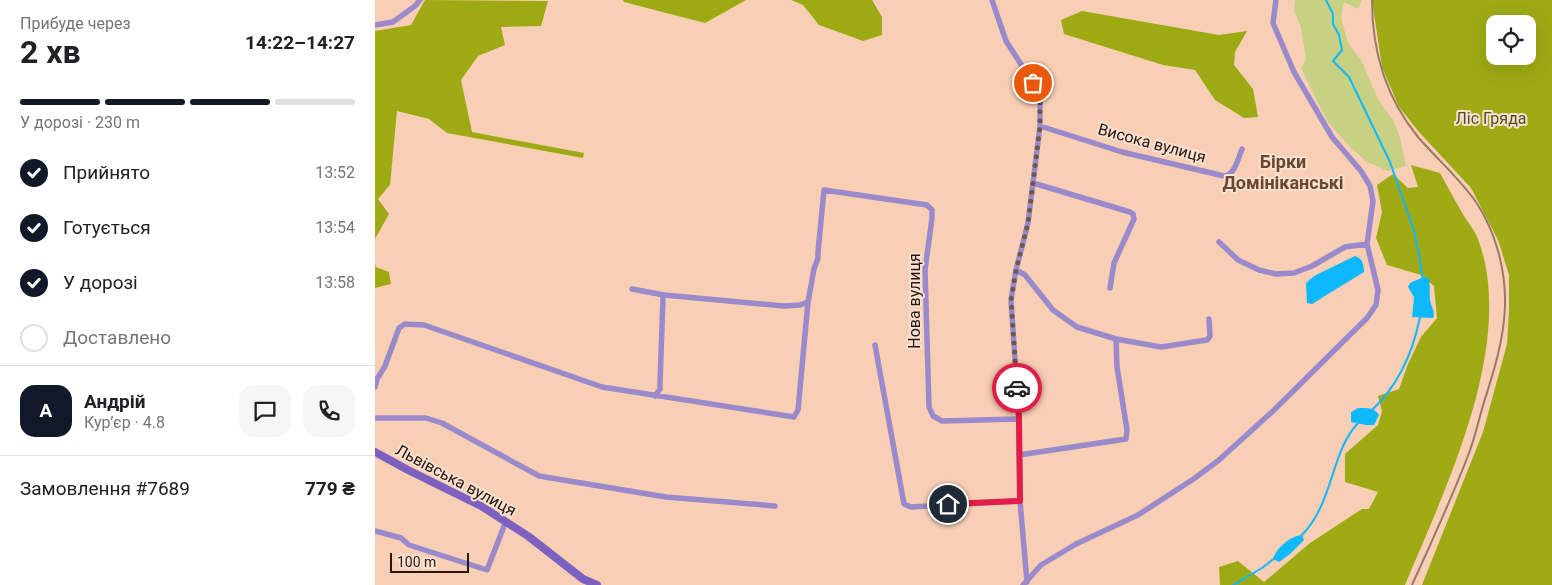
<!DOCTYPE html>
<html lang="uk">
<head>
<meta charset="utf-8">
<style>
  :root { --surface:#fff; --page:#f6f6f6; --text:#202124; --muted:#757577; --line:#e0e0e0; --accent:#111827 }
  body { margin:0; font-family:Roboto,sans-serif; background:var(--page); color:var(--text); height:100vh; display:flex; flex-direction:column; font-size:19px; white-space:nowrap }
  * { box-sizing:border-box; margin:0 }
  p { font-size:16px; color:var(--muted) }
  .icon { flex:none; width:28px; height:28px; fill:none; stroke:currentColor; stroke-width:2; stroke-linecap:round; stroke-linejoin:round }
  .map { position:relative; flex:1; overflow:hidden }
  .panel { display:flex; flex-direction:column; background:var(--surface); width:375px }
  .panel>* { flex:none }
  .controls { position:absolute; left:1111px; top:15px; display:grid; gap:10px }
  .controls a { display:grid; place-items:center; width:50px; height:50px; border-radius:10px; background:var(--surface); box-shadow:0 5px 20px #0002; font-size:25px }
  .scale { position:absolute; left:15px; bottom:12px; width:79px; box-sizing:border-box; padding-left:5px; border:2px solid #26180e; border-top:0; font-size:14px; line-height:18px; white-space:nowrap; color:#26180e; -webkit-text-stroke:4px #f9e0d0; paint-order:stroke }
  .pin { position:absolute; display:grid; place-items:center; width:42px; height:42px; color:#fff; margin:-21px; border:2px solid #fff; border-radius:50%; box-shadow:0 1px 5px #0007 }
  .courier { position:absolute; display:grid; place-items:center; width:50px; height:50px; margin:-25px; border:4px solid #e11d48; border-radius:50%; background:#fff; color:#222; box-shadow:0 1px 6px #0007 }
  .summary em { font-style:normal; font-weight:700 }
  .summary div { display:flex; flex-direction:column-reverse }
  .summary { display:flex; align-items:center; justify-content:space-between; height:85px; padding:0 20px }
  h1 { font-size:32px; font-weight:700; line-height:38px }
  .bar { display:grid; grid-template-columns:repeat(4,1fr); gap:8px 5px; align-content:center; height:60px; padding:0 20px }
  .bar i { height:6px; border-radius:4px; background:var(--line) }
  .bar .current { background:var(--accent) }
  .bar p { grid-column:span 4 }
  .line { display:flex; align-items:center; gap:12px; padding:0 20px; border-top:1px solid var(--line) }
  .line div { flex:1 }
  .round { display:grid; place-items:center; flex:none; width:52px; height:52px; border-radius:15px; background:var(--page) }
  ol { padding:0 20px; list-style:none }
  li { display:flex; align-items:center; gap:15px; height:55px }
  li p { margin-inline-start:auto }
  li .icon { padding:5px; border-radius:50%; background:var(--accent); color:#fff; stroke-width:4 }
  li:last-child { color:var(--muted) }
  li i { width:28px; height:28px; border:2px solid var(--line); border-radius:50% }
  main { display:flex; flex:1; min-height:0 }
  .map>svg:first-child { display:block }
  .green { fill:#c7d183 }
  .forest { fill:#9eaa14; fill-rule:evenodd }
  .water { fill:#0db8fd }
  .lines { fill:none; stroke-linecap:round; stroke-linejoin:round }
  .stream { stroke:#0db8fd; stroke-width:2 }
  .minor { stroke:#9a8acb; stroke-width:5.5 }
  .secondary { stroke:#7d61c1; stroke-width:8 }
  .rail { stroke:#967a67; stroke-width:2 }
  .done { stroke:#705848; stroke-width:5; stroke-dasharray:0 9 }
  .route { stroke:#e11d48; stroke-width:6 }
  .labels { text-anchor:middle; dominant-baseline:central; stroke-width:4; stroke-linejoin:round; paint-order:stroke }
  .park-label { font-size:16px; fill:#4d531f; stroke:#f9e0d0 }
  .street-label { font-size:16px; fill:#26180e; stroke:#f9e0d0 }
  .neighbourhood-label { font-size:18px; font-weight:bold; fill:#694730; stroke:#f9e0d0 }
</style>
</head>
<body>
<main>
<section class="panel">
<div class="summary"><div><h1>2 хв</h1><p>Прибуде через</p></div><em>14:22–14:27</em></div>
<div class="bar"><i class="current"></i><i class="current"></i><i class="current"></i><i></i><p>У дорозі · 230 m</p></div>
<ol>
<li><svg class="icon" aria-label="check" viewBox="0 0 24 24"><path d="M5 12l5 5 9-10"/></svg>Прийнято<p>13:52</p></li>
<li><svg class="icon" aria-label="check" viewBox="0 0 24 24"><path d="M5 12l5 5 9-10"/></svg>Готується<p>13:54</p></li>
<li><svg class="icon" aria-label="check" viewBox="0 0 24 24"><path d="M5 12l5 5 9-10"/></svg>У дорозі<p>13:58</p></li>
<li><i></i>Доставлено</li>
</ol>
<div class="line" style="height:90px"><b class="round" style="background:var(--accent);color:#fff">А</b><div><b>Андрій</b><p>Кур’єр · 4.8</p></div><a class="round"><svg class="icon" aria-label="chat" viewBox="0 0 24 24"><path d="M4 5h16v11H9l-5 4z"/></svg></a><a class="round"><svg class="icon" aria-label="phone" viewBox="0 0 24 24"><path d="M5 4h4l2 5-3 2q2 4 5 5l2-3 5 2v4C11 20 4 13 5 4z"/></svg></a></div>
<div class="line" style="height:65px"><div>Замовлення #7689</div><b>779 ₴</b></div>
</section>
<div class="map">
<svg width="1177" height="585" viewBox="0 0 1177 585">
  <rect width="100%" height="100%" fill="#f8cfb4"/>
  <path class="green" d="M 920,0 L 987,0 L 983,9 L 969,2 L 966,18 L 973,43 L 986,60 L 1004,101 L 1018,120 L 1025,137 L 1031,166 L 1013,171 L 992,162 L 975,147 L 952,121 L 926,68 L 931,59 L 926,27 L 919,11 Z"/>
  <path class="forest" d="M 50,0 L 173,1 L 166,26 L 126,27 L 130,45 L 103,56 L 86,80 L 97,132 L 209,153 L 208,158 L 72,133 L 54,119 L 22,111 L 15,185 L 3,199 L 14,214 L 0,239 L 0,31 L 36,25 Z
    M 248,0 L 371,0 L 330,23 L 249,2 Z
    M 416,0 L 497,0 L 507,17 L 507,35 L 488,41 L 444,25 L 428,5 Z
    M 997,0 L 1177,0 L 1177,585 L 1047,585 L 1108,432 L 1132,344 L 1134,311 L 1134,275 L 1123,240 L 1096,188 L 1044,132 L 1024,107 L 1007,67 ZM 1120,24 L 1152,24 L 1152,56 L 1120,56 Z
    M 707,11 L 844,35 L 872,31 L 860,52 L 859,65 L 878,89 L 883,117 L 869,118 L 840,100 L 820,70 L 788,65 L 689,34 L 686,20 Z
    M 1036,165 L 1065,173 C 1073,188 1081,202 1089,216 C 1094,224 1100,231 1103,239 C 1142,343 1070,489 1030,585 L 845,585 L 844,567 L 863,561 L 889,582 L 935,543 L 987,509 L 994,509 L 1003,492 L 970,482 L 970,454 L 1003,425 L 1007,411 L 1003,396 L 1024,389 L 1033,364 L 1046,337 L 1062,318 L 1059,286 L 1046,275 L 1012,265 L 1001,238 L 1007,212 L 1002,185 L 1018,174 L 1033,188 L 1043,187 Z
    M 0,264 L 1,267 L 14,272 L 16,284 L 0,288 Z"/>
  <path class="water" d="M 980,256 C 987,258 989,264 989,272 L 937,304 L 932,303 L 931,283 L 939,276 Z
    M 1053,277 C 1056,284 1054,291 1055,298 C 1055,306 1061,311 1058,318 L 1037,317 L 1039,297 L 1033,287 L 1035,283 L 1046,278 Z
    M 983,408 C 991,408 999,407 1004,415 L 999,425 L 991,425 L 976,422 L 976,412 Z
    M 927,535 L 929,540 L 915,554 L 904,562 L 898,559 C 902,547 916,536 927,535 Z"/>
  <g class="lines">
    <path class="stream" d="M 951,0 L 958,14 L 958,24 L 964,35 L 967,50 L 958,61 L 974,77 L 1015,162 L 1039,231 L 1044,255 L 1048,280
      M 996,411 C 1023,386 1038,352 1045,317
      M 926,536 C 959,503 955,453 983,423
      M 858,585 L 887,568 L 900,558"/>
    <path class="minor" d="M 617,0 L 631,41 L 665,94 L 665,126 L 653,223 L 641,270 L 636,300 L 644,419 L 645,501 L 652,582
      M 0,25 L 18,22 L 40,6 L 45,0
      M 665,126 L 747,152 L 849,176 C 860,175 863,158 867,149
      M 658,183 L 755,212 L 758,214 L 759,219 L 739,263 L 735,288
      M 844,242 L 863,260 L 884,270 L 901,274 L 919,273 L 937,266 L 970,247 L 992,244
      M 641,270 L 650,275 L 678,310 L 702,327 L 741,339 L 786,347 L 832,340 L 835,336 L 834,319
      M 257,289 L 289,295 L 409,306 L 425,305 L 433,302
      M 500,345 L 529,504 L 536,507 L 645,501
      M 0,387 L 2,379 L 10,366 L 24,328 L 30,324 L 49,325 L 227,387 L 419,417 L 423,410 L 433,302 L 439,269 L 443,258 L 443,252 L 449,190 L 552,205 L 557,210 L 557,218 L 550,270 L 554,407 L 558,416 L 567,421 L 644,419
      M 280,396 L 285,389 L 285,383 L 288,298 L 289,295
      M 0,418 L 51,418 L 67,423 L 164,476 L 291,497 L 400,506
      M 644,455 L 751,439 L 752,430 L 742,367 L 741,339
      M 0,531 L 26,538 L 34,545 L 112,570 L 131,521
      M 648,585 L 666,565 L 701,544 L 763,515 L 820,478 L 844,460 L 898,411 L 992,318 L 1001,305 L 1003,290 L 992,244 L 998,201 L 995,186 L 986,171 L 957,137 L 919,72 L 898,23 L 901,0"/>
    <path class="secondary" d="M 0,452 L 33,470 L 106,506 L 153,536 L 208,579 L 222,585"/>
    <path class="rail" d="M 997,0 C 997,50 1011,98 1043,137 C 1062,159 1084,178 1101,202 C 1121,232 1131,271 1130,306 C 1129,339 1119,371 1109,402 C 1104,419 1100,437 1094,453 C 1077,498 1057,541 1037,585"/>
  </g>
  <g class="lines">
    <path class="done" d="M 642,388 L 636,300 L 641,270 L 653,223 L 665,126 L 665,94 L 658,83"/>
    <path class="route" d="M 573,504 L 645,501 L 644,419 L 642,388"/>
  </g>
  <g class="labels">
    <g class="park-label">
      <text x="1116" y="118">Ліс Гряда</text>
    </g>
    <g class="street-label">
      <text transform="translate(777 143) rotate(15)">Висока вулиця</text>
      <text transform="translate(539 301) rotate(-90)">Нова вулиця</text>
      <text transform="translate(81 480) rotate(28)">Львівська вулиця</text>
    </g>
    <g class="neighbourhood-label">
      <text x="908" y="161">Бірки<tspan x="908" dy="21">Домініканські</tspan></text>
    </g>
  </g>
</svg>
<div class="controls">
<a><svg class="icon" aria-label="locate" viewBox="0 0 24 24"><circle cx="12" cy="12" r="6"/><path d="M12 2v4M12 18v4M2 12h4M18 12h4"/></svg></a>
</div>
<div class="scale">100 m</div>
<div class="pin" style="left:658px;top:83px;background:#ea580c"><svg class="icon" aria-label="bag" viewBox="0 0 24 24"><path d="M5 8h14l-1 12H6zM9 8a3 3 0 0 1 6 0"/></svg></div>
<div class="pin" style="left:573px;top:504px;background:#1f2937"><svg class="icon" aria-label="home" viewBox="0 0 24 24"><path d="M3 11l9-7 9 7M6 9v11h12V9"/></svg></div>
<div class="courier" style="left:642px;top:388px"><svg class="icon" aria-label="car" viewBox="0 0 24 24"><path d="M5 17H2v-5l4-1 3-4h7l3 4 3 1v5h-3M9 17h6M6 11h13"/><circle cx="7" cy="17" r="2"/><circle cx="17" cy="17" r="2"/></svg></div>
</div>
</main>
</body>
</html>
